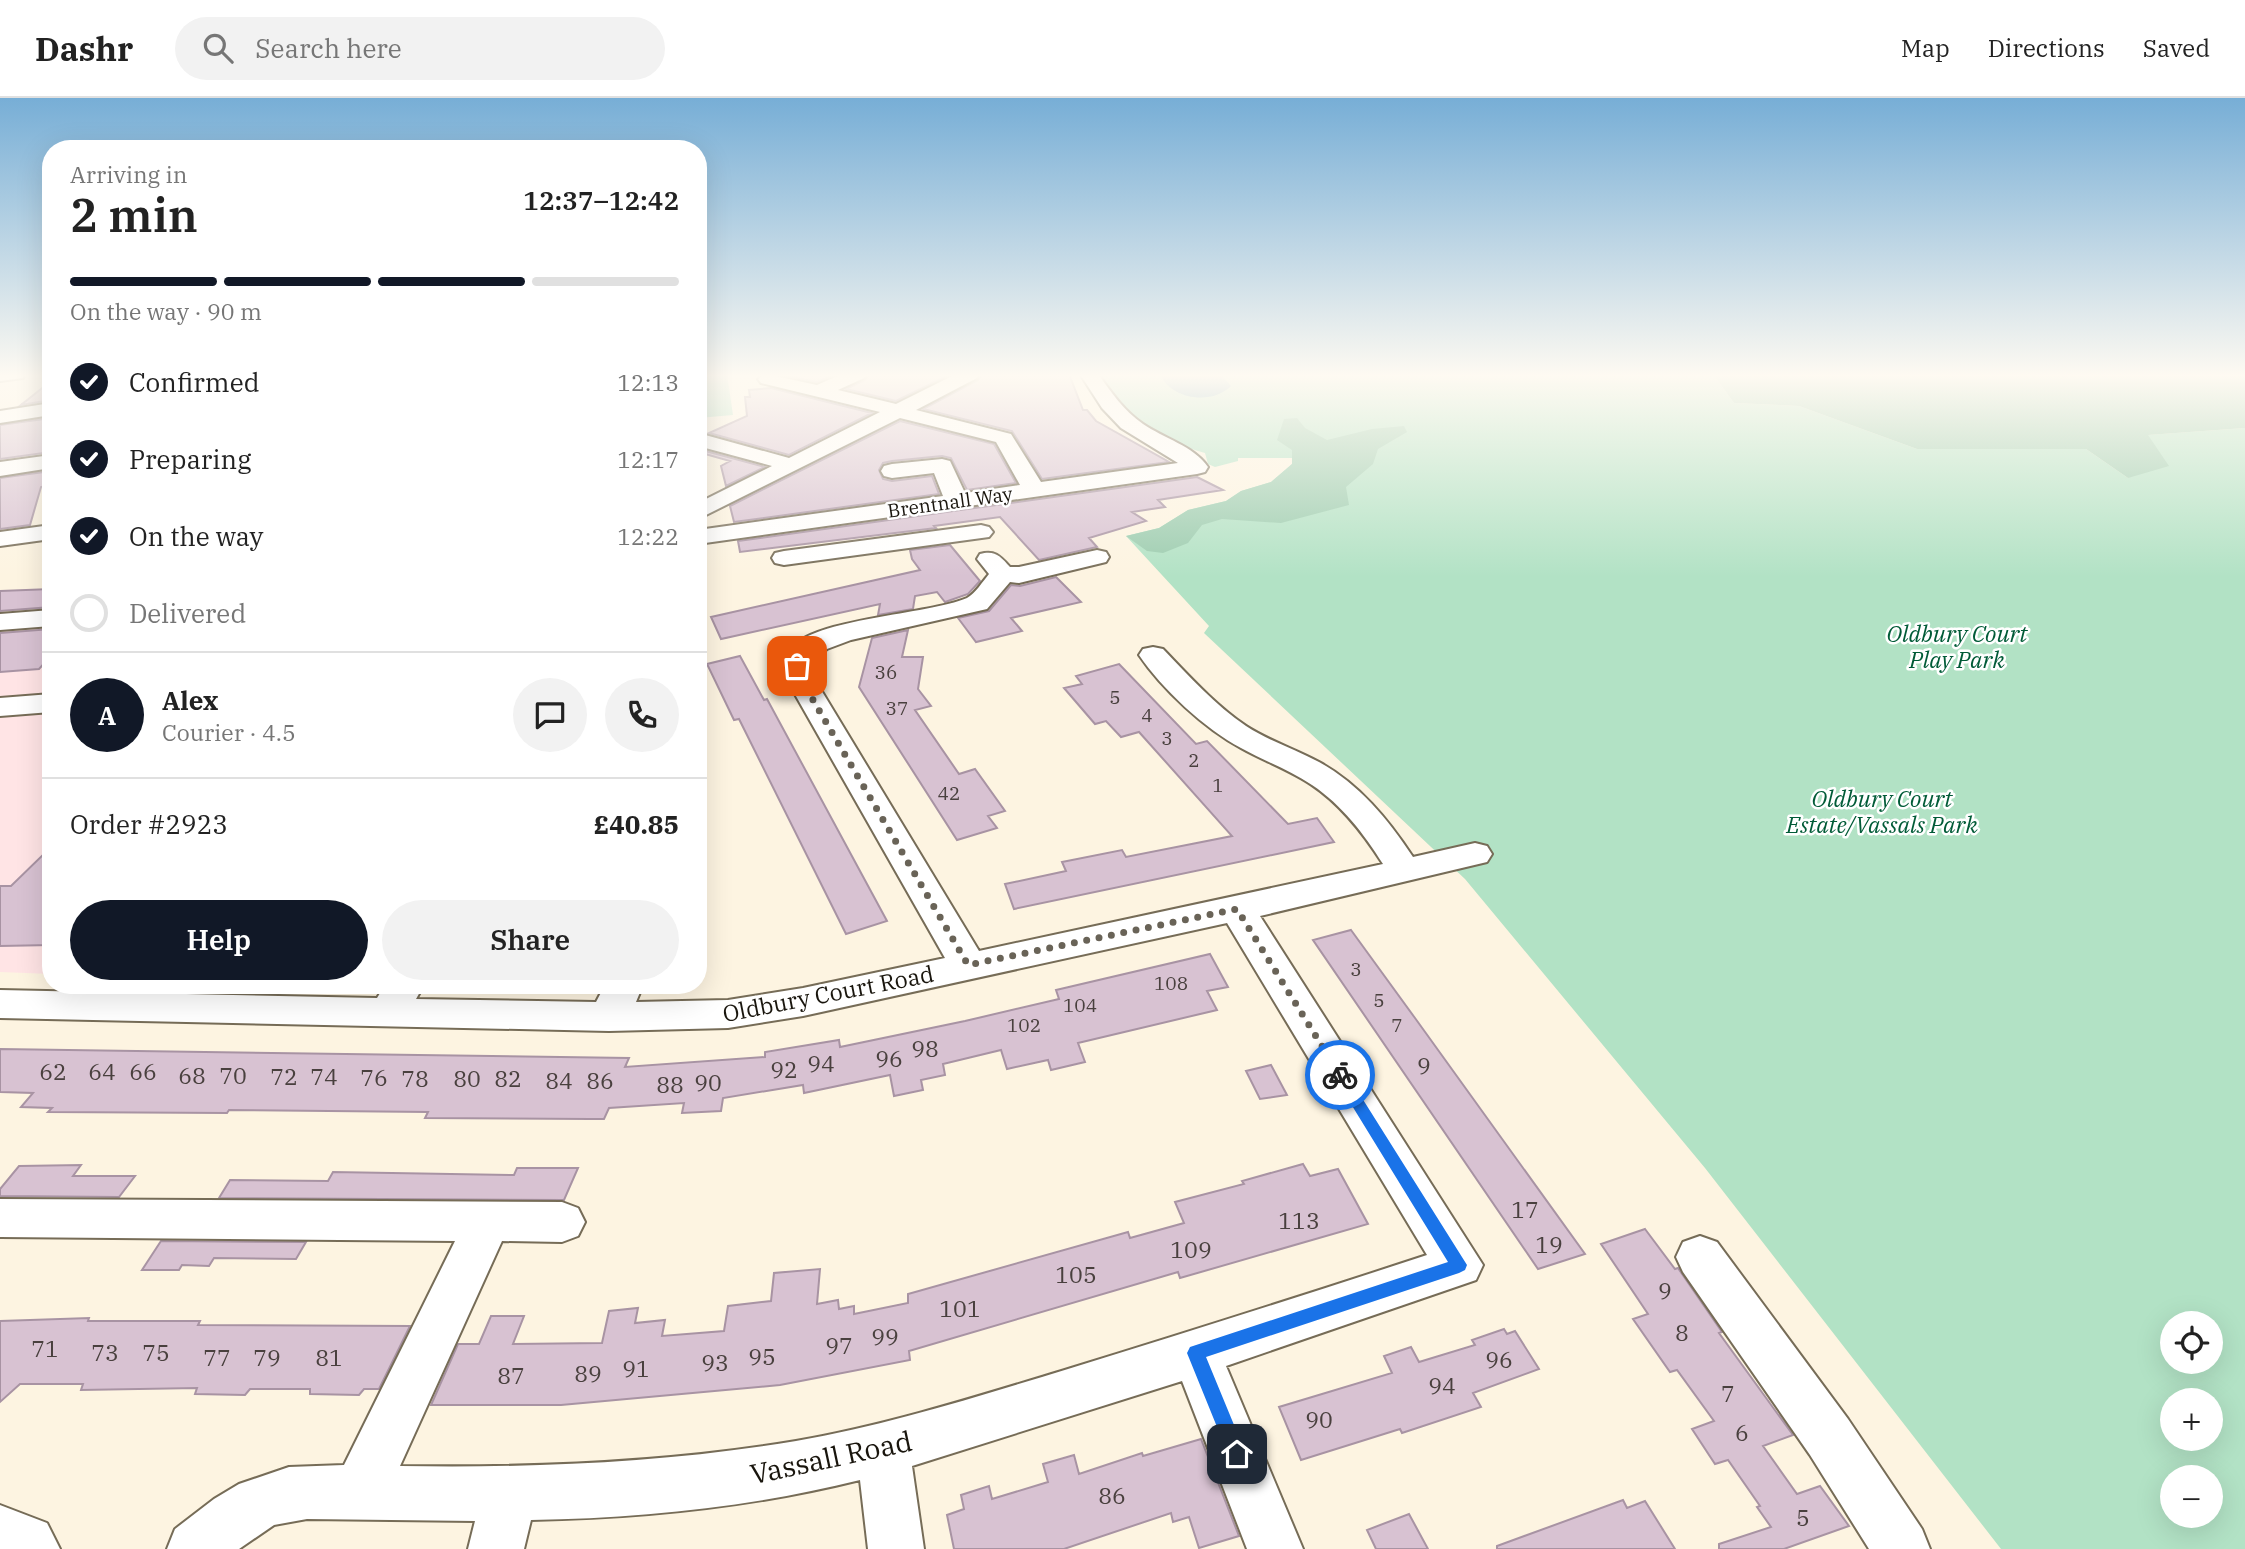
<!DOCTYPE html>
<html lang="en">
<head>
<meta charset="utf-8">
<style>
  :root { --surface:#fff; --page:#f2f2f2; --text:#222; --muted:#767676; --line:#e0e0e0; --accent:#111827 }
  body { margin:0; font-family:"IBM Plex Serif",serif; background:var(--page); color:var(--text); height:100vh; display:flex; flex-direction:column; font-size:26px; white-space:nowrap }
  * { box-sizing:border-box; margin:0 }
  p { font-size:23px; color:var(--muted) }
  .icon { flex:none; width:38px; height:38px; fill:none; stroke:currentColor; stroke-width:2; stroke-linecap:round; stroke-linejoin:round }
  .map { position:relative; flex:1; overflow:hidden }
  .sheet { position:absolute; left:42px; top:42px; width:665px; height:854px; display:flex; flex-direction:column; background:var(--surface); border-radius:28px; box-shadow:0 7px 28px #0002 }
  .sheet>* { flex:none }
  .controls { position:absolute; left:2160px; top:1213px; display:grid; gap:14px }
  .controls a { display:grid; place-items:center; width:63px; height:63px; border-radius:50%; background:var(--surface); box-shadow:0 7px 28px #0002; font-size:35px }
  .pin { position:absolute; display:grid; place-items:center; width:60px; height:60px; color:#fff; margin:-30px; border-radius:14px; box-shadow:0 4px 10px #0006 }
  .courier { position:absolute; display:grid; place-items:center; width:70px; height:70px; margin:-35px; border:5px solid #1a73e8; border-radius:50%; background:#fff; color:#222; box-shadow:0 2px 9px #0007 }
  .summary em { font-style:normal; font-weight:600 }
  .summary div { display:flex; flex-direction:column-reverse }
  .summary { display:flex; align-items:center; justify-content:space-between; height:119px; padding:0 28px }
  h1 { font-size:46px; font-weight:600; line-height:52px }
  .bar { display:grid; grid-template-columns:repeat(4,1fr); gap:10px 7px; align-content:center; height:84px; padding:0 28px }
  .bar i { height:9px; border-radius:5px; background:var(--line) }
  .bar .selected { background:var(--accent) }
  .bar p { grid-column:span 4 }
  .line { display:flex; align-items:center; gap:18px; padding:0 28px; border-top:2px solid var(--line) }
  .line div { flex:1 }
  .round { display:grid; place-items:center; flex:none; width:74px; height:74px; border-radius:37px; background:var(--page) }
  ol { padding:0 28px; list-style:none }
  li { display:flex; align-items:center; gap:21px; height:77px }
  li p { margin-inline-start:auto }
  li .icon { padding:7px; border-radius:50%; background:var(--accent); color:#fff; stroke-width:4 }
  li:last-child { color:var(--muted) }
  li i { width:38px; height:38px; border:4px solid var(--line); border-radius:50% }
  .primary-button { display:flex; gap:14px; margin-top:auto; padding:14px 28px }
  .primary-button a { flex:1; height:80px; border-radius:42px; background:var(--accent); color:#fff; font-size:28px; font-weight:600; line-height:80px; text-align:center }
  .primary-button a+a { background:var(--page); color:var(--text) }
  header { display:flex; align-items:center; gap:42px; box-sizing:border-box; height:98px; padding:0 35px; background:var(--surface); border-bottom:2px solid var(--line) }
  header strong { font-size:33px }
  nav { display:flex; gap:38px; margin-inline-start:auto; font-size:24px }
  .search { width:490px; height:63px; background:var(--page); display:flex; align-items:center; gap:18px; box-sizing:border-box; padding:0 24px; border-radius:38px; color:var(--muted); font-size:26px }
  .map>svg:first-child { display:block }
  .education { fill:#ffe4e5 }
  .green { fill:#b2e2c5; fill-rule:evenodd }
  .forest { fill:#9bccaf }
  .water { fill:#6fa5bb }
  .building { fill:#d8c2d2; stroke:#a893a3; stroke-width:2 }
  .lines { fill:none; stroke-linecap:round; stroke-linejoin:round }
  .minor-casing { stroke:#766c57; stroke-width:4 }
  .minor { fill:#fff; fill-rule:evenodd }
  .route { fill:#1a73e8 }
  .done { stroke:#696357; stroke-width:7; stroke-dasharray:0 12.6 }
  .labels { text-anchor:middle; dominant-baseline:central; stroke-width:5; stroke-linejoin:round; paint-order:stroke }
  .far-street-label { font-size:19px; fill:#19150d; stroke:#fff }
  .number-label { font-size:19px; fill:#49403e }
  .park-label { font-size:23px; font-style:italic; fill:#015b37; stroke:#fff }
  .street-label { font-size:23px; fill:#19150d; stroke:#fff }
  .near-number-label { font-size:23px; fill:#49403e }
  .near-street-label { font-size:28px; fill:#19150d; stroke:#fff }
</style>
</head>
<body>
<header>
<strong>Dashr</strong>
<div class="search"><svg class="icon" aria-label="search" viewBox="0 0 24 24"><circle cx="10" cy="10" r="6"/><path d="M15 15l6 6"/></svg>Search here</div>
<nav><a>Map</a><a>Directions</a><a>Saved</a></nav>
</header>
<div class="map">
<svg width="2245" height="1451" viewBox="0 0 2245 1451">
  <rect width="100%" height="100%" fill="#fdf4e1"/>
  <path class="education" d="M 51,524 L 51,876 L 0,874 L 0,529 Z"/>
  <path class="green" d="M 698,276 L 727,276 L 733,317 L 698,320 Z
    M 1096,276 L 1713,276 L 1734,305 L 1799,308 L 1917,351 L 2086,351 L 2128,380 L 2147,337 L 2245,330 L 2245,1451 L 2001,1451 L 1705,1070 L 1465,781 L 1204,535 L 1209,528 L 1126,438 L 1159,430 L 1188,412 L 1226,403 L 1241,393 L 1271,384 L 1292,366 L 1292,360 L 1238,360 L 1238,363 L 1215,369 L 1208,366 L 1205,355 C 1159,343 1121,316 1096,276 ZM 2172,1225 L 2210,1225 L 2210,1264 L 2172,1264 ZM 2172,1302 L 2210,1302 L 2210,1340 L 2172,1340 ZM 2172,1379 L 2210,1379 L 2210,1418 L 2172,1418 Z"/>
  <path class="forest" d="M 1713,276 L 2245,276 L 2245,330 L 2148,337 L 2169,368 L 2128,380 L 2086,351 L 1917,351 L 1799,308 L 1734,305 Z
    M 1297,320 L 1305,330 L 1327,342 L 1372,331 L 1404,328 L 1407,334 L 1378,351 L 1373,366 L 1346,389 L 1349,407 L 1281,425 L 1222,421 L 1202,427 L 1188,445 L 1163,455 L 1147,453 L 1126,438 L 1159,430 L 1188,412 L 1226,403 L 1241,393 L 1271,384 L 1292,366 L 1292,352 L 1277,342 L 1284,321 Z"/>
  <path class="water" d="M 1160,276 L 1220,276 L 1231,288 C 1212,307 1171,302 1160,276 Z"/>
  <path class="building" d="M 777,276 L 836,276 L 817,284 Z
    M 869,276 L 951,276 L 896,303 L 846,291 L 865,282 Z
    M 982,276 L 1069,276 L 1083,312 L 1087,312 L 1096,323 L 1169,364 L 1042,381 L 1012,333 L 923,311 L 978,282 Z
    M 51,283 L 51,302 L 21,307 Z
    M 771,290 L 872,315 L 789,357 L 709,335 L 747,318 L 745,299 L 750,299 L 749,292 Z
    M 51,320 L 51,354 L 0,361 L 0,327 Z
    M 900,323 L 994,346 L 1016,385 L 967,392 L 951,360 L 942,358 L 892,363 L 883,365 L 879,372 L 883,381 L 892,383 L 932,378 L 939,396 L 734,424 L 730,408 Z
    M 698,351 L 765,369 L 726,388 L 721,368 L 730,363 L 698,354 Z
    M 51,373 L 51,387 L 41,389 L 30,427 L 0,431 L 0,380 Z
    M 1197,379 L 1223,392 L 1158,402 L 1165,409 L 1132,414 L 1146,423 L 1089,440 L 1097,449 L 1039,462 L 1000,419 L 934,428 L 936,430 L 740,454 L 738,443 Z
    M 950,447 L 980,483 L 968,496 L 948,503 L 945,504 L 937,494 L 915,498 L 913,511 L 878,517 L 880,506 L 721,541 L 711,519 L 920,472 L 912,461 L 910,452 Z
    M 1056,479 L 1081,504 L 1011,520 L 1022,533 L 976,544 L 958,520 L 989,513 L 1011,487 L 1020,488 Z
    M 51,491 L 51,509 L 0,513 L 0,493 Z
    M 51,531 L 51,558 L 39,571 L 0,574 L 0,535 Z
    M 908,532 L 902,559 L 923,559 L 918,591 L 931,608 L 915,612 L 959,676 L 975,671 L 1005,713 L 988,718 L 997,730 L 957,742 L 859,589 L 872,540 Z
    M 740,558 L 764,602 L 767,601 L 887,823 L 846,836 L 739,621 L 734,622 L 707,566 Z
    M 1119,566 L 1196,646 L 1207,643 L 1288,726 L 1317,720 L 1334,744 L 1014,811 L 1005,786 L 1066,773 L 1062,764 L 1122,752 L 1126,759 L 1232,738 L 1139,634 L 1121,639 L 1106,623 L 1095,626 L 1064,590 L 1082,586 L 1076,578 Z
    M 51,749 L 51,847 L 0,848 L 0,788 L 11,788 Z
    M 1351,832 L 1415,920 L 1585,1156 L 1538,1171 L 1313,842 Z
    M 1210,856 L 1228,889 L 1207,893 L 1217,912 L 1078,945 L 1085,964 L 1051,972 L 1048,962 L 1007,971 L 1001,952 L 943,966 L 945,977 L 921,982 L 923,992 L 894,998 L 890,977 L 804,995 L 803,987 L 723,1000 L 721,1013 L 682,1015 L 684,1005 L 609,1010 L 604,1021 L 590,1021 L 425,1020 L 428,1014 L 229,1012 L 227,1015 L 48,1014 L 52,1010 L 21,1009 L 33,995 L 0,994 L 0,951 L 629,960 L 625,969 L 765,959 L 765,954 L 839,942 L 840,949 L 965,923 L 1059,901 L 1056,892 Z
    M 1271,967 L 1287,997 L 1260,1001 L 1246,973 Z
    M 1303,1066 L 1310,1078 L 1338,1071 L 1368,1126 L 1180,1180 L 1178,1174 L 909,1253 L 910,1262 L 780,1287 L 561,1307 L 431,1307 L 458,1246 L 479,1246 L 491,1218 L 524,1218 L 513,1246 L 602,1245 L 609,1213 L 638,1210 L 635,1225 L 665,1222 L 662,1238 L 724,1233 L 728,1208 L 771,1203 L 774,1175 L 820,1171 L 817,1206 L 838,1202 L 839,1211 L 854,1208 L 854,1216 L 908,1205 L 908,1196 L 1128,1134 L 1130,1140 L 1184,1125 L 1175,1104 L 1244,1086 L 1242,1083 Z
    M 81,1067 L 73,1078 L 135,1078 L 119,1099 L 0,1098 L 0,1091 L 19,1068 Z
    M 517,1070 L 578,1070 L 564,1102 L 219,1100 L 230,1082 L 328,1083 L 333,1074 L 514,1077 Z
    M 1645,1131 L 1675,1171 L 1678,1170 L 1722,1234 L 1719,1235 L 1793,1337 L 1763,1348 L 1797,1396 L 1820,1388 L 1849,1428 L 1784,1451 L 1719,1451 L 1719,1446 L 1771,1429 L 1757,1409 L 1760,1408 L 1728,1362 L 1715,1366 L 1692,1331 L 1714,1323 L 1677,1272 L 1670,1274 L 1633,1221 L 1648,1216 L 1601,1146 Z
    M 161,1143 L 306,1144 L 296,1161 L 214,1160 L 209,1168 L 182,1167 L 179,1172 L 142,1172 Z
    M 89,1220 L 88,1223 L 200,1223 L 198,1227 L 410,1228 L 379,1291 L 364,1291 L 359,1297 L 310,1296 L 310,1291 L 250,1291 L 245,1297 L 195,1296 L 197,1290 L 81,1292 L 83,1286 L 20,1286 L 0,1304 L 0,1223 Z
    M 1504,1231 L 1507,1236 L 1515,1233 L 1539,1271 L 1473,1295 L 1481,1309 L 1402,1335 L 1400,1331 L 1301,1362 L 1279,1309 L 1392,1275 L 1384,1258 L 1411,1249 L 1419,1264 L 1475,1247 L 1472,1242 Z
    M 1201,1341 L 1239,1438 L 1199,1450 L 1189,1419 L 1173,1424 L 1171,1415 L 1064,1451 L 954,1451 L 947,1417 L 964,1411 L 961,1397 L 989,1388 L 992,1401 L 1048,1384 L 1043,1366 L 1074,1357 L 1079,1376 L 1142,1355 L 1143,1358 Z
    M 1623,1402 L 1627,1410 L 1645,1403 L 1675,1451 L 1497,1451 L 1497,1448 Z
    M 1409,1416 L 1428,1451 L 1376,1451 L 1367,1432 Z"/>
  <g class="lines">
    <defs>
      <path id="minor" d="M 0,276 L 25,276 L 23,280 L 0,283 Z
        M 766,276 L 817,287 L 842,276 L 866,276 L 864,280 L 838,292 L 896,306 L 956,276 L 979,276 L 977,280 L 916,312 L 1011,336 L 1041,384 L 1178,365 L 1121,330 L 1102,310 L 1080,276 L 1098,276 C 1111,294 1124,313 1143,326 C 1163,340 1194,348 1208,369 L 1205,374 L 1197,376 L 698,446 L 698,432 L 943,398 L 934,375 L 892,380 L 884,378 L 881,373 L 884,368 L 892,366 L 942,361 L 950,363 L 965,395 L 1020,387 L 996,344 L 900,320 L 698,421 L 698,405 L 772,368 L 698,348 L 698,335 L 789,360 L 880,314 L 761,285 L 758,281 Z
        M 51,305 L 51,317 L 0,325 L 0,313 Z
        M 51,357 L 51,370 L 0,378 L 0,364 Z
        M 51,427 L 51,441 L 0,448 L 0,434 Z
        M 981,427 L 989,429 L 993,434 L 989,439 L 784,467 L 775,465 L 772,460 L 775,455 L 784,453 Z
        M 1097,452 L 1106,454 L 1109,459 L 1106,464 L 1019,485 L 1010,484 L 987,511 L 851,542 L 827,551 L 811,562 L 812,577 L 979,853 L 1383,766 C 1364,736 1342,707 1312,687 C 1290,672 1264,663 1241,650 C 1205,631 1162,591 1139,557 L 1143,551 L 1153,549 L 1163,551 C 1189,578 1215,607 1246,628 C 1269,643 1295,651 1319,664 C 1359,686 1388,721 1413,759 L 1475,745 L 1487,748 L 1492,756 L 1487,764 L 1260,818 L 1483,1167 L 1476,1182 L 1226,1268 L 1303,1451 L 1247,1451 L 1182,1283 L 912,1368 L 924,1451 L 868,1451 L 860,1382 C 752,1409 642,1420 531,1422 L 524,1451 L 468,1451 L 475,1423 L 307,1421 L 274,1427 L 239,1451 L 167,1451 L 175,1431 L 214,1401 L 239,1386 L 289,1369 L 344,1367 L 455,1143 L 0,1139 L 0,1101 L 562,1104 L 578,1110 L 585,1124 L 578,1138 L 562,1144 L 502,1143 L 400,1368 C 533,1370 665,1365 796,1343 C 888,1327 979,1298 1068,1271 C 1188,1234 1308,1196 1427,1157 L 1227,825 L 803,918 L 728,930 L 609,933 L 0,920 L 0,892 L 377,900 L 385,887 L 424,887 L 416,901 L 596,904 L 605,887 L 643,887 L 636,904 L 728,902 L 803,890 L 945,860 L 784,577 C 783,567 783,560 790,551 C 815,520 927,517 967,500 C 975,496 983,483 989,476 L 977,461 L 980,456 C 995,452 1000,458 1010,469 L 1019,469 Z
        M 51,512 L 51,528 L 0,532 L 0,516 Z
        M 51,596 L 51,614 L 0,618 L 0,600 Z
        M 1700,1138 L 1717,1144 L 1848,1321 L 1922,1431 L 1930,1451 L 1869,1451 L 1810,1357 L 1683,1174 L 1676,1159 L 1683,1144 Z
        M 0,1407 L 47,1425 L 60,1451 L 0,1451 Z"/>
    </defs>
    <use href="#minor" class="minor-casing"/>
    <use href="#minor" class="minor"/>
  </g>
  <linearGradient id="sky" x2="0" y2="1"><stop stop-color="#77aed6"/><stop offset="0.58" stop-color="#fefaf2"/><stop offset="1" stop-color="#fefaf2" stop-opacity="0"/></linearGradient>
  <rect width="2245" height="479" fill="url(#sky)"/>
  <path class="route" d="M 1340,971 L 1345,973 L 1467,1167 L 1465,1172 L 1459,1175 L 1206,1259 L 1246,1356 L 1243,1362 L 1237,1365 L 1230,1362 L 1228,1356 L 1187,1255 L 1190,1249 L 1448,1164 L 1335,980 L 1335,973 Z"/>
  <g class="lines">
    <path class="done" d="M 797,568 L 799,578 L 968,867 L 1237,811 L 1340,977"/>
  </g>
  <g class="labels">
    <g class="far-street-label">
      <text transform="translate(950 404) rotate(-8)">Brentnall Way</text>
    </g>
    <g class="number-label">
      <text x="886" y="574">36</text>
      <text x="1115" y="599">5</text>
      <text x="897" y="610">37</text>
      <text x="1147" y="617">4</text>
      <text x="1167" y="640">3</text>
      <text x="1194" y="662">2</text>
      <text x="1218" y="687">1</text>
      <text x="949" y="695">42</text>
      <text x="1356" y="871">3</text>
      <text x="1171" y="885">108</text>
      <text x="1379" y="902">5</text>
      <text x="1080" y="907">104</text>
      <text x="1024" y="927">102</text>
      <text x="1397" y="927">7</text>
    </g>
    <g class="park-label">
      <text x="1957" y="535">Oldbury Court<tspan x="1957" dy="26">Play Park</tspan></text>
      <text x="1882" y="700">Oldbury Court<tspan x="1882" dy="26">Estate/Vassals Park</tspan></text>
    </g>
    <g class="street-label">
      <text transform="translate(828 895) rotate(-11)">Oldbury Court Road</text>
    </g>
    <g class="near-number-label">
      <text x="925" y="950">98</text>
      <text x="889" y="960">96</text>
      <text x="821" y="965">94</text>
      <text x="1424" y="967">9</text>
      <text x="784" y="971">92</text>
      <text x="53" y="973">62</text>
      <text x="102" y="973">64</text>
      <text x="143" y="973">66</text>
      <text x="192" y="977">68</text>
      <text x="233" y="977">70</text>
      <text x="284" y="978">72</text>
      <text x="324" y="978">74</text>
      <text x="374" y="979">76</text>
      <text x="415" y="980">78</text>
      <text x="467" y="980">80</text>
      <text x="508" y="980">82</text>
      <text x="559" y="982">84</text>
      <text x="600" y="982">86</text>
      <text x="708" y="984">90</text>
      <text x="670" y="986">88</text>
      <text x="1525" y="1111">17</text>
      <text x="1299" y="1122">113</text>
      <text x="1549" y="1146">19</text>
      <text x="1191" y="1151">109</text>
      <text x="1076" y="1176">105</text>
      <text x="1665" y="1192">9</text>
      <text x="960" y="1210">101</text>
      <text x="1682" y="1234">8</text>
      <text x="885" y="1238">99</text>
      <text x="839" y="1247">97</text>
      <text x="45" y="1250">71</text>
      <text x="105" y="1254">73</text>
      <text x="156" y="1254">75</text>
      <text x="762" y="1258">95</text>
      <text x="217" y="1259">77</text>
      <text x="267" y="1259">79</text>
      <text x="329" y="1259">81</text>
      <text x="1499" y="1261">96</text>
      <text x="715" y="1264">93</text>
      <text x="636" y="1270">91</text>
      <text x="588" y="1275">89</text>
      <text x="511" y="1277">87</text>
      <text x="1442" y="1287">94</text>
      <text x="1728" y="1295">7</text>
      <text x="1319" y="1321">90</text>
      <text x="1742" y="1334">6</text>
      <text x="1112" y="1397">86</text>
      <text x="1803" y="1419">5</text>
    </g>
    <g class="near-street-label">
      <text transform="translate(831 1359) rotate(-12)">Vassall Road</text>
    </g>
  </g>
</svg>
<div class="controls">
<a><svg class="icon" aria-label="locate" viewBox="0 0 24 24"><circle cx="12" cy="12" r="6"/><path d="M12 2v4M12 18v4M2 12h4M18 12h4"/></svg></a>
<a>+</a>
<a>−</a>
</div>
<div class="pin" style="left:797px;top:568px;background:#ea580c"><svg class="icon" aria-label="bag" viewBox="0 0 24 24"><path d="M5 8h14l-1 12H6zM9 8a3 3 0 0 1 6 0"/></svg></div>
<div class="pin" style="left:1237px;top:1356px;background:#1f2937"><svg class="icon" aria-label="home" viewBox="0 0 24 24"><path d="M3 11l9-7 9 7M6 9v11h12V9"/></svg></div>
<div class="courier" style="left:1340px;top:977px"><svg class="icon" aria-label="bike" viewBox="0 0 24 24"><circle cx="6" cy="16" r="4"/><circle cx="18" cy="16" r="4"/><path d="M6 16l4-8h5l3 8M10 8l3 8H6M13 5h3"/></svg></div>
<section class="sheet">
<div class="summary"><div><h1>2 min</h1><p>Arriving in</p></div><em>12:37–12:42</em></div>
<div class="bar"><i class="selected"></i><i class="selected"></i><i class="selected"></i><i></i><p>On the way · 90 m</p></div>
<ol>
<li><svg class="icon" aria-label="check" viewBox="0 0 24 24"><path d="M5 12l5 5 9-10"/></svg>Confirmed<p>12:13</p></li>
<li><svg class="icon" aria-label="check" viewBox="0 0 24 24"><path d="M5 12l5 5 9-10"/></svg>Preparing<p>12:17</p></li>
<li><svg class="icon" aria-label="check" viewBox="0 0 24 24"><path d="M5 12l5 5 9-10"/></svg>On the way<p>12:22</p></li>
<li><i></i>Delivered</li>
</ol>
<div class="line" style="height:126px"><b class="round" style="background:var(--accent);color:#fff">A</b><div><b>Alex</b><p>Courier · 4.5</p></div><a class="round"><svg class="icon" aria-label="chat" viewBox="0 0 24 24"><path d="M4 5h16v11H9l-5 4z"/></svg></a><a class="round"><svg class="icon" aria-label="phone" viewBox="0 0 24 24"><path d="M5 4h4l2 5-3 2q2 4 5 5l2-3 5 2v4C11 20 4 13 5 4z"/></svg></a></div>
<div class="line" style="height:91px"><div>Order #2923</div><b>£40.85</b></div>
<div class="primary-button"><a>Help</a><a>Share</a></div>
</section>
</div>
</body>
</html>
